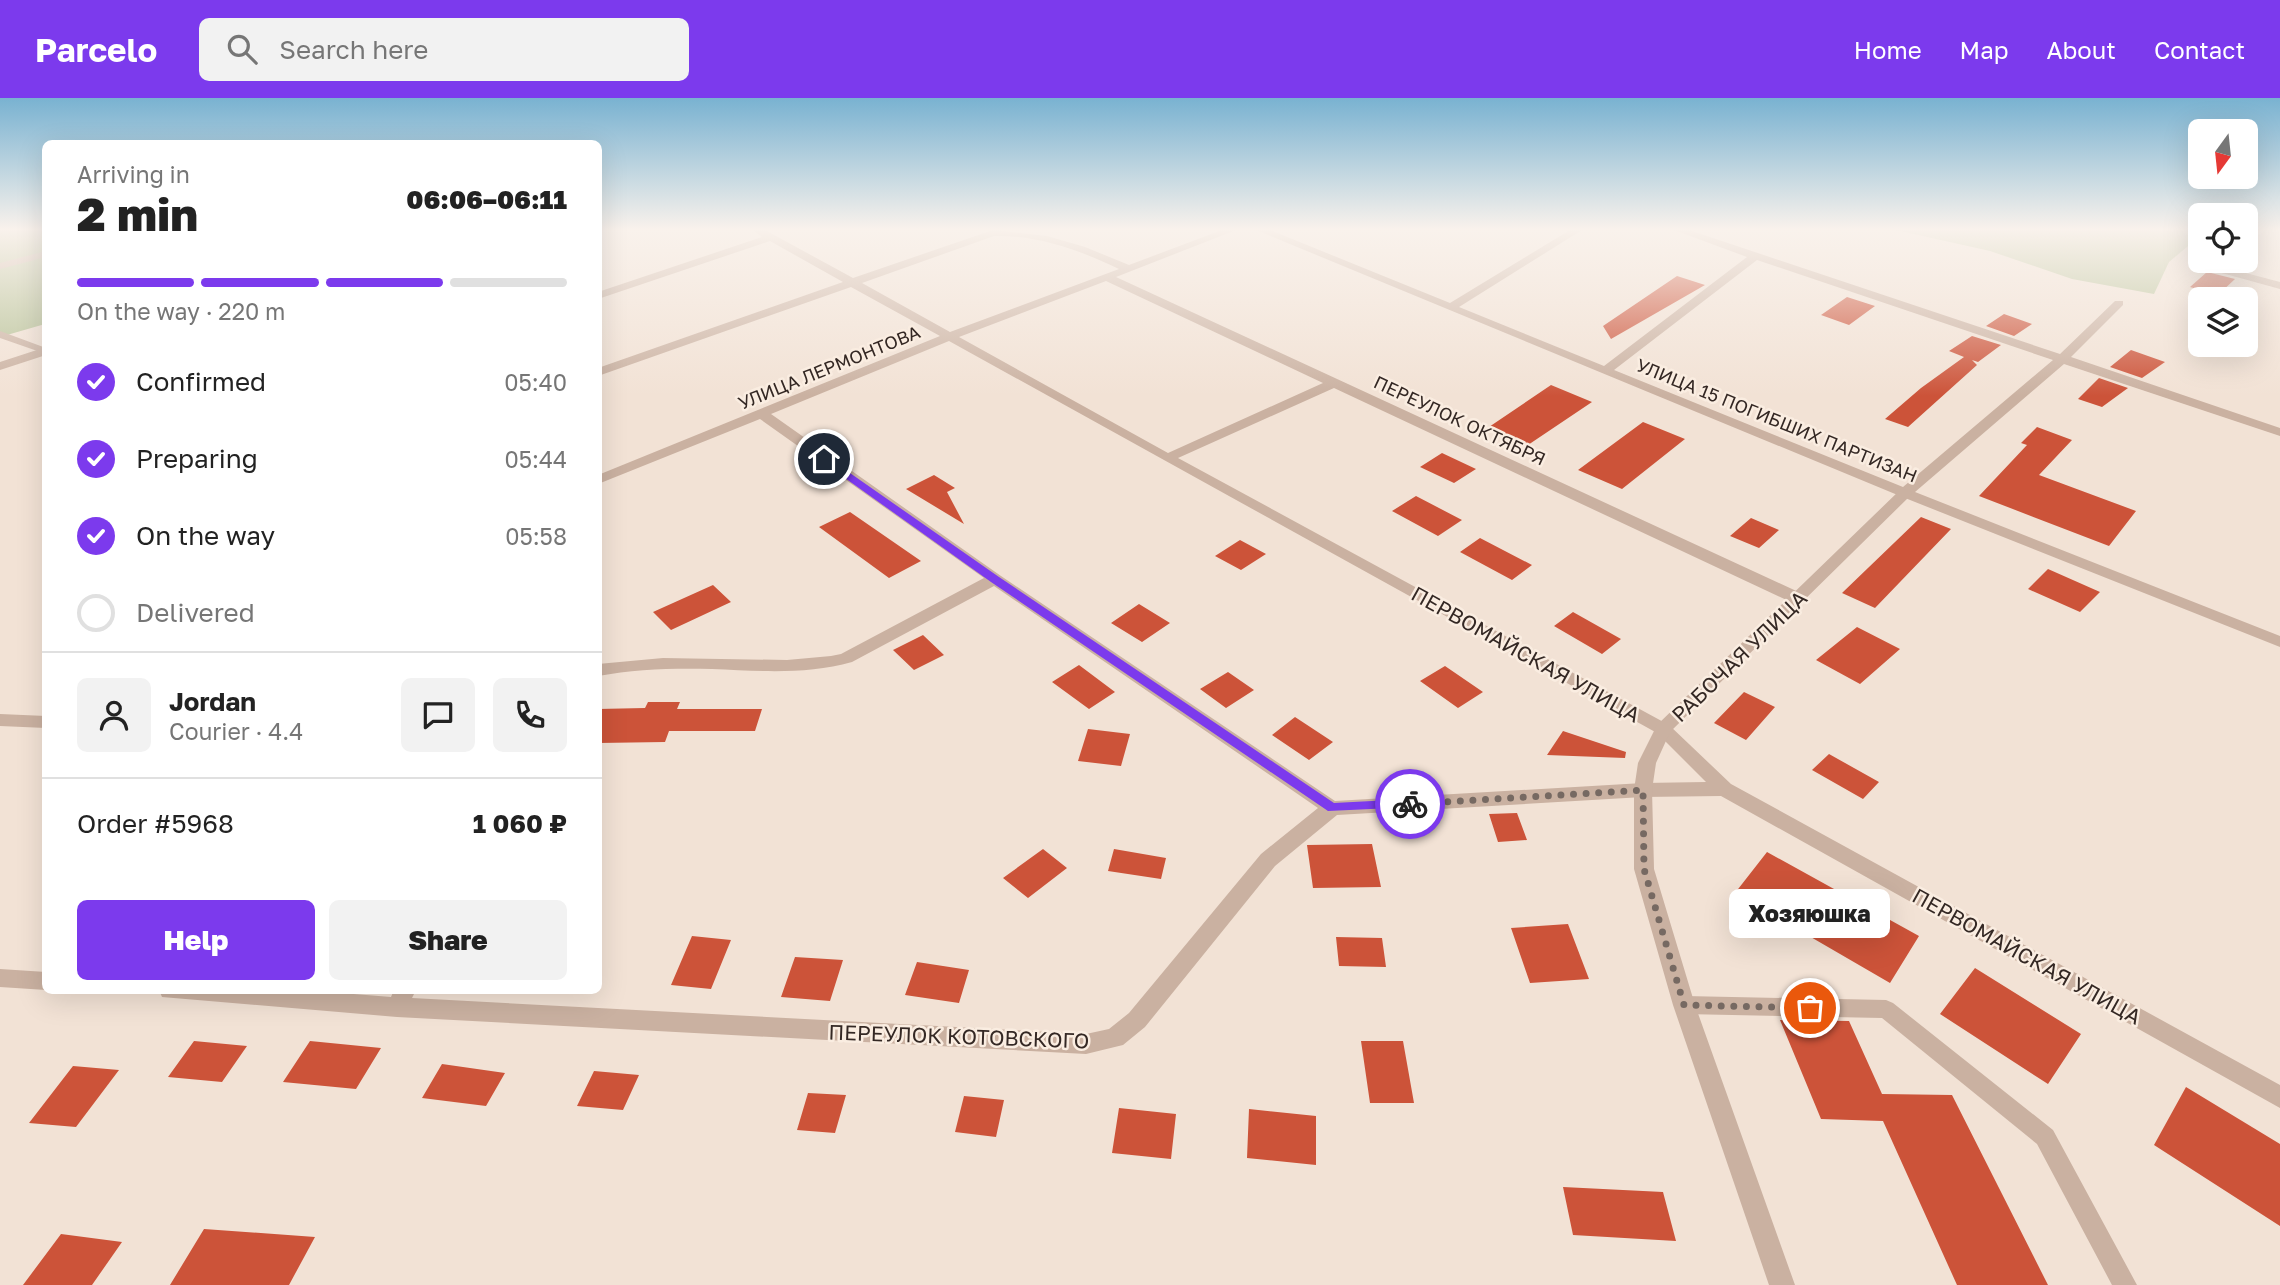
<!DOCTYPE html>
<html lang="en">
<head>
<meta charset="utf-8">
<style>
  :root { --surface:#fff; --page:#f2f2f2; --text:#222; --muted:#767676; --line:#e0e0e0; --accent:#7c3aed }
  body { margin:0; font-family:"Golos Text",sans-serif; background:var(--page); color:var(--text); height:100vh; display:flex; flex-direction:column; font-size:26px; white-space:nowrap }
  * { box-sizing:border-box; margin:0 }
  p { font-size:23px; color:var(--muted) }
  .icon { flex:none; width:38px; height:38px; fill:none; stroke:currentColor; stroke-width:2; stroke-linecap:round; stroke-linejoin:round }
  .map { position:relative; flex:1; overflow:hidden }
  .side { position:absolute; left:42px; top:42px; width:560px; height:854px; display:flex; flex-direction:column; background:var(--surface); border-radius:10px; box-shadow:0 7px 28px #0002 }
  .side>* { flex:none }
  .needle { width:46px; rotate:195deg }
  .tools { position:absolute; left:2188px; top:21px; display:grid; gap:14px }
  .tools a { display:grid; place-items:center; width:70px; height:70px; border-radius:10px; background:var(--surface); box-shadow:0 7px 28px #0002; font-size:35px }
  .pin { position:absolute; display:grid; place-items:center; width:60px; height:60px; color:#fff; margin:-30px; border:4px solid #fff; border-radius:50%; box-shadow:0 2px 7px #0007 }
  .courier { position:absolute; display:grid; place-items:center; width:70px; height:70px; margin:-35px; border:5px solid #7c3aed; border-radius:50%; background:#fff; color:#222; box-shadow:0 2px 9px #0007 }
  .bubble { position:absolute; height:49px; border-radius:10px; background:var(--surface); box-shadow:0 7px 28px #0002; font-size:23px; font-weight:800; line-height:49px; text-align:center }
  .head em { font-style:normal; font-weight:800 }
  .head div { display:flex; flex-direction:column-reverse }
  .head { display:flex; align-items:center; justify-content:space-between; height:119px; padding:0 35px }
  h1 { font-size:46px; font-weight:800; line-height:52px }
  .bar { display:grid; grid-template-columns:repeat(4,1fr); gap:10px 7px; align-content:center; height:84px; padding:0 35px }
  .bar i { height:9px; border-radius:5px; background:var(--line) }
  .bar .selected { background:var(--accent) }
  .bar p { grid-column:span 4 }
  .line { display:flex; align-items:center; gap:18px; padding:0 35px; border-top:2px solid var(--line) }
  .line div { flex:1 }
  .round { display:grid; place-items:center; flex:none; width:74px; height:74px; border-radius:10px; background:var(--page) }
  ol { padding:0 35px; list-style:none }
  li { display:flex; align-items:center; gap:21px; height:77px }
  li p { margin-inline-start:auto }
  li .icon { padding:7px; border-radius:50%; background:var(--accent); color:#fff; stroke-width:4 }
  li:last-child { color:var(--muted) }
  li i { width:38px; height:38px; border:4px solid var(--line); border-radius:50% }
  .cta { display:flex; gap:14px; margin-top:auto; padding:14px 35px }
  .cta a { flex:1; height:80px; border-radius:10px; background:var(--accent); color:#fff; font-size:28px; font-weight:800; line-height:80px; text-align:center }
  .cta a+a { background:var(--page); color:var(--text) }
  header { display:flex; align-items:center; gap:42px; box-sizing:border-box; height:98px; padding:0 35px; background:var(--accent); color:#fff }
  header strong { font-size:33px }
  nav { display:flex; gap:38px; margin-inline-start:auto; font-size:24px }
  .search { width:490px; height:63px; background:var(--page); display:flex; align-items:center; gap:18px; box-sizing:border-box; padding:0 24px; border-radius:10px; color:var(--muted); font-size:26px }
  .map>svg:first-child { display:block }
  .green { fill:#b5c195 }
  .building { fill:#cc5339 }
  .lines { fill:none; stroke-linecap:round; stroke-linejoin:round }
  .service { fill:#cab1a1; fill-rule:evenodd }
  .minor { fill:#cab1a1; fill-rule:evenodd }
  .tertiary { fill:#cab1a1; fill-rule:evenodd }
  .route { fill:#7c3aed }
  .done { stroke:#766962; stroke-width:7; stroke-dasharray:0 12.6 }
  .labels { text-anchor:middle; dominant-baseline:central; stroke-width:5; stroke-linejoin:round; paint-order:stroke }
  .far-street-label { font-size:18px; fill:#342824; stroke:#faede1 }
  .street-label { font-size:21px; fill:#342824; stroke:#faede1 }
</style>
</head>
<body>
<header>
<strong>Parcelo</strong>
<div class="search"><svg class="icon" aria-label="search" viewBox="0 0 24 24"><circle cx="10" cy="10" r="6"/><path d="M15 15l6 6"/></svg>Search here</div>
<nav><a>Home</a><a>Map</a><a>About</a><a>Contact</a></nav>
</header>
<div class="map">
<svg width="2280" height="1187" viewBox="0 0 2280 1187">
  <rect width="100%" height="100%" fill="#f2e2d5"/>
  <path class="green" d="M 0,132 L 45,132 L 45,226 L 0,239 Z
    M 1896,132 L 2200,132 L 2200,138 L 2169,164 L 2154,196 L 2072,181 L 1990,153 Z"/>
  <path class="building" d="M 2207,174 L 2235,181 L 2218,197 L 2190,189 Z
    M 1677,178 L 1705,187 L 1611,241 L 1603,228 Z
    M 1847,199 L 1875,208 L 1849,227 L 1821,217 Z
    M 2004,216 L 2032,226 L 2014,238 L 1986,228 Z
    M 1972,238 L 2001,247 L 1978,264 L 1972,262 L 1977,267 L 1908,329 L 1885,321 L 1921,290 L 1964,259 L 1949,253 Z
    M 2131,252 L 2165,264 L 2142,280 L 2110,269 Z
    M 2099,280 L 2128,290 L 2102,309 L 2078,301 Z
    M 1551,287 L 1592,304 L 1525,349 L 1486,331 Z
    M 1643,324 L 1685,341 L 1622,391 L 1578,372 Z
    M 2037,329 L 2072,342 L 2039,377 L 2136,413 L 2109,448 L 1979,398 L 2027,347 L 2021,345 Z
    M 1442,355 L 1476,371 L 1454,385 L 1420,369 Z
    M 934,377 L 955,390 L 947,394 L 964,426 L 906,391 Z
    M 1416,398 L 1462,422 L 1438,438 L 1392,413 Z
    M 850,414 L 921,463 L 889,480 L 819,429 Z
    M 1921,419 L 1951,431 L 1875,510 L 1842,495 Z
    M 1751,420 L 1779,432 L 1759,450 L 1730,438 Z
    M 1480,440 L 1532,467 L 1512,482 L 1460,454 Z
    M 1240,442 L 1266,456 L 1241,472 L 1215,458 Z
    M 2048,471 L 2100,494 L 2080,514 L 2028,491 Z
    M 713,487 L 731,504 L 671,532 L 653,514 Z
    M 1139,506 L 1170,525 L 1142,544 L 1111,525 Z
    M 1573,514 L 1621,541 L 1602,556 L 1554,528 Z
    M 1857,529 L 1900,551 L 1860,586 L 1816,562 Z
    M 923,537 L 944,557 L 914,572 L 893,552 Z
    M 1079,567 L 1115,594 L 1089,611 L 1052,584 Z
    M 1445,568 L 1483,594 L 1458,610 L 1420,583 Z
    M 1228,574 L 1254,592 L 1226,610 L 1200,591 Z
    M 1744,594 L 1775,609 L 1746,642 L 1714,625 Z
    M 648,604 L 680,604 L 677,611 L 762,611 L 755,633 L 669,633 L 665,644 L 598,645 L 598,611 L 645,610 Z
    M 1295,619 L 1333,644 L 1309,662 L 1272,637 Z
    M 1088,631 L 1130,636 L 1121,668 L 1078,663 Z
    M 1563,633 L 1626,654 L 1625,660 L 1547,657 Z
    M 1829,656 L 1879,684 L 1863,701 L 1812,672 Z
    M 1517,715 L 1527,742 L 1498,744 L 1489,716 Z
    M 1372,746 L 1381,789 L 1313,790 L 1307,747 Z
    M 1043,751 L 1067,770 L 1028,800 L 1003,780 Z
    M 1114,751 L 1166,760 L 1161,781 L 1108,773 Z
    M 1767,754 L 1919,838 L 1890,885 L 1735,795 Z
    M 1568,826 L 1589,881 L 1530,885 L 1511,830 Z
    M 692,838 L 731,842 L 711,891 L 671,887 Z
    M 1336,839 L 1382,840 L 1386,869 L 1339,868 Z
    M 795,859 L 843,862 L 830,903 L 781,899 Z
    M 917,864 L 969,872 L 959,905 L 905,897 Z
    M 1975,870 L 2081,936 L 2048,986 L 1940,916 Z
    M 1780,922 L 1849,923 L 1882,996 L 1952,997 L 2048,1187 L 1957,1187 L 1883,1023 L 1821,1021 Z
    M 194,943 L 247,948 L 222,984 L 168,979 Z
    M 310,943 L 381,950 L 356,991 L 283,984 Z
    M 1361,943 L 1403,943 L 1414,1005 L 1370,1005 Z
    M 442,966 L 505,975 L 486,1008 L 422,1000 Z
    M 73,968 L 119,972 L 76,1029 L 29,1025 Z
    M 594,973 L 639,977 L 623,1012 L 577,1008 Z
    M 2186,989 L 2280,1046 L 2280,1128 L 2154,1047 Z
    M 808,995 L 846,997 L 835,1035 L 797,1032 Z
    M 964,998 L 1004,1002 L 996,1039 L 955,1034 Z
    M 1119,1010 L 1176,1016 L 1171,1061 L 1112,1055 Z
    M 1249,1011 L 1316,1018 L 1316,1067 L 1247,1060 Z
    M 1563,1089 L 1663,1094 L 1676,1143 L 1573,1137 Z
    M 204,1131 L 315,1139 L 289,1187 L 170,1187 Z
    M 61,1136 L 122,1144 L 92,1187 L 23,1187 Z"/>
  <g class="lines">
    <path class="service" d="M 46,153 L 46,159 L 0,171 L 0,165 Z
      M 0,233 L 46,250 L 46,256 L 0,240 Z
      M 1684,898 L 1886,902 L 1893,905 L 2053,1032 L 2137,1187 L 2112,1187 L 2037,1046 L 1882,920 L 1684,916 L 1677,913 L 1674,907 L 1677,901 Z"/>
    <path class="minor" d="M 753,132 L 765,132 L 853,180 L 993,132 L 1047,138 L 1085,149 L 1129,167 L 1222,132 L 1236,132 L 1116,179 L 1805,497 L 1807,501 L 1805,505 L 1793,505 L 1334,290 L 1178,360 L 1669,627 L 1731,686 L 2280,987 L 2280,1010 L 1721,698 L 1643,699 L 1337,717 L 1275,768 L 1145,929 L 1123,947 L 1086,956 L 397,919 L 162,899 L 159,892 L 304,892 L 391,899 L 394,892 L 416,892 L 412,900 L 1086,936 L 1109,931 L 1129,915 L 1261,756 L 1318,710 L 994,488 L 852,564 C 806,577 759,573 712,571 C 674,570 636,571 598,578 L 598,566 L 663,560 L 787,562 L 831,558 L 841,556 L 984,480 L 760,321 L 598,386 L 598,377 L 940,238 L 851,189 L 598,278 L 598,270 L 843,184 L 770,143 L 598,201 L 598,194 L 762,139 ZM 994,138 C 1037,137 1080,152 1119,171 L 950,234 L 862,185 ZM 1106,183 L 1323,285 L 1168,355 L 959,239 ZM 949,243 L 1657,635 L 1706,684 L 1643,685 L 1335,703 L 1001,478 L 771,316 Z
      M 1256,132 L 1270,132 L 1450,205 L 1570,132 L 1582,132 L 1459,209 L 1604,268 L 1747,159 L 1674,132 L 1689,132 L 2060,256 L 2115,203 L 2123,203 L 2123,207 L 2071,259 L 2280,330 L 2280,338 L 2064,266 L 1915,394 L 2280,538 L 2280,549 L 1900,398 ZM 1757,162 L 2053,262 L 1903,389 L 1614,272 Z
      M 2193,161 L 2280,184 L 2280,191 L 2189,166 L 2189,162 Z
      M 0,616 L 46,618 L 46,630 L 0,628 Z
      M 0,871 L 46,874 L 46,892 L 0,889 Z"/>
    <path class="tertiary" d="M 46,249 L 46,257 L 0,272 L 0,264 Z
      M 1905,391 L 1910,392 L 1912,395 L 1910,398 L 1670,634 L 1656,665 L 1652,692 L 1654,771 L 1695,907 L 1795,1187 L 1769,1187 L 1673,907 L 1634,771 L 1634,692 L 1638,665 L 1657,627 L 1900,392 Z"/>
  </g>
  <linearGradient id="sky" x2="0" y2="1"><stop stop-color="#79b2d1"/><stop offset="0.44" stop-color="#f9f2ec"/><stop offset="1" stop-color="#f9f2ec" stop-opacity="0"/></linearGradient>
  <rect width="2280" height="298" fill="url(#sky)"/>
  <path class="route" d="M 821,359 L 827,359 L 999,479 L 1334,705 L 1410,701 L 1416,706 L 1414,709 L 1328,713 L 991,484 L 821,363 Z"/>
  <g class="lines">
    <path class="done" d="M 1410,706 L 1643,692 L 1644,771 L 1684,907 L 1810,910"/>
  </g>
  <g class="labels">
    <g class="far-street-label">
      <text transform="translate(829 269) rotate(-22)">УЛИЦА ЛЕРМОНТОВА</text>
      <text transform="translate(1460 322) rotate(25)">ПЕРЕУЛОК ОКТЯБРЯ</text>
      <text transform="translate(1777 322) rotate(22)">УЛИЦА 15 ПОГИБШИХ ПАРТИЗАН</text>
    </g>
    <g class="street-label">
      <text transform="translate(1526 556) rotate(29)">ПЕРВОМАЙСКАЯ УЛИЦА</text>
      <text transform="translate(1739 558) rotate(-44)">РАБОЧАЯ УЛИЦА</text>
      <text transform="translate(2027 858) rotate(29)">ПЕРВОМАЙСКАЯ УЛИЦА</text>
      <text transform="translate(959 938) rotate(2)">ПЕРЕУЛОК КОТОВСКОГО</text>
    </g>
  </g>
</svg>
<div class="tools">
<a><svg class="needle" viewBox="-14 -14 28 28"><path d="M0-13l5 13h-10z" fill="#e53935"/><path d="M0 13l5-13h-10z" fill="#767676"/></svg></a>
<a><svg class="icon" aria-label="locate" viewBox="0 0 24 24"><circle cx="12" cy="12" r="6"/><path d="M12 2v4M12 18v4M2 12h4M18 12h4"/></svg></a>
<a><svg class="icon" aria-label="layers" viewBox="0 0 24 24"><path d="M12 4l9 5-9 5-9-5zM3 14l9 5 9-5"/></svg></a>
</div>
<div class="pin" style="left:1810px;top:910px;background:#ea580c"><svg class="icon" aria-label="bag" viewBox="0 0 24 24"><path d="M5 8h14l-1 12H6zM9 8a3 3 0 0 1 6 0"/></svg></div>
<div class="pin" style="left:824px;top:361px;background:#1f2937"><svg class="icon" aria-label="home" viewBox="0 0 24 24"><path d="M3 11l9-7 9 7M6 9v11h12V9"/></svg></div>
<div class="courier" style="left:1410px;top:706px"><svg class="icon" aria-label="bike" viewBox="0 0 24 24"><circle cx="6" cy="16" r="4"/><circle cx="18" cy="16" r="4"/><path d="M6 16l4-8h5l3 8M10 8l3 8H6M13 5h3"/></svg></div>
<div class="bubble" style="left:1729px;top:791px;width:161px">Хозяюшка</div>
<section class="side">
<div class="head"><div><h1>2 min</h1><p>Arriving in</p></div><em>06:06–06:11</em></div>
<div class="bar"><i class="selected"></i><i class="selected"></i><i class="selected"></i><i></i><p>On the way · 220 m</p></div>
<ol>
<li><svg class="icon" aria-label="check" viewBox="0 0 24 24"><path d="M5 12l5 5 9-10"/></svg>Confirmed<p>05:40</p></li>
<li><svg class="icon" aria-label="check" viewBox="0 0 24 24"><path d="M5 12l5 5 9-10"/></svg>Preparing<p>05:44</p></li>
<li><svg class="icon" aria-label="check" viewBox="0 0 24 24"><path d="M5 12l5 5 9-10"/></svg>On the way<p>05:58</p></li>
<li><i></i>Delivered</li>
</ol>
<div class="line" style="height:126px"><a class="round"><svg class="icon" aria-label="person" viewBox="0 0 24 24"><circle cx="12" cy="8" r="4"/><path d="M4 21q1-7 8-7t8 7"/></svg></a><div><b>Jordan</b><p>Courier · 4.4</p></div><a class="round"><svg class="icon" aria-label="chat" viewBox="0 0 24 24"><path d="M4 5h16v11H9l-5 4z"/></svg></a><a class="round"><svg class="icon" aria-label="phone" viewBox="0 0 24 24"><path d="M5 4h4l2 5-3 2q2 4 5 5l2-3 5 2v4C11 20 4 13 5 4z"/></svg></a></div>
<div class="line" style="height:91px"><div>Order #5968</div><b>1 060 ₽</b></div>
<div class="cta"><a>Help</a><a>Share</a></div>
</section>
</div>
</body>
</html>
